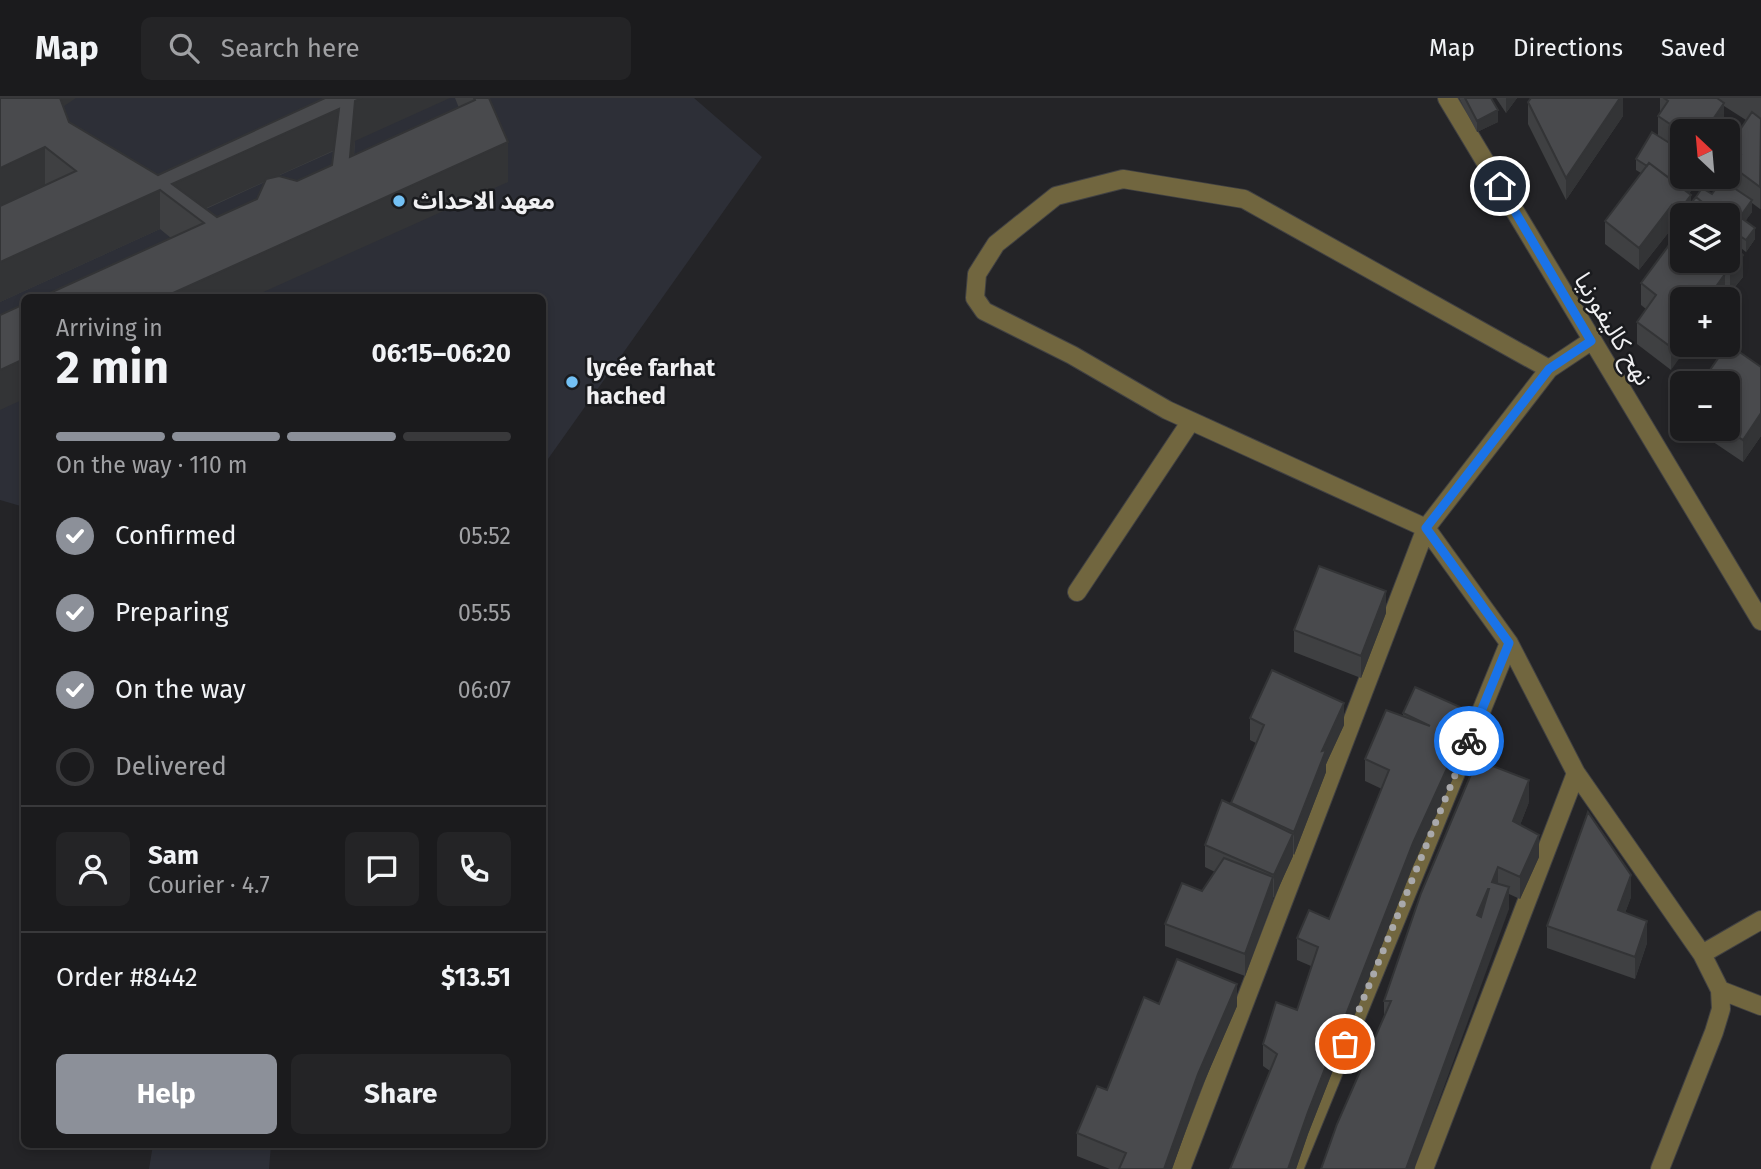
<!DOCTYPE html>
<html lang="en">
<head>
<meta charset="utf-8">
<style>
  :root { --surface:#1b1b1d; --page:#242426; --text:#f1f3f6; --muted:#a0a1a4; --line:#39393b; --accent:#8c9099 }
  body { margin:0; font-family:"Fira Sans","Noto Sans Arabic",sans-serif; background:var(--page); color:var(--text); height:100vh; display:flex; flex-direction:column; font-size:26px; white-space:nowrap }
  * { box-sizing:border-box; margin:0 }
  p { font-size:23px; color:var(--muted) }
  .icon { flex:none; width:38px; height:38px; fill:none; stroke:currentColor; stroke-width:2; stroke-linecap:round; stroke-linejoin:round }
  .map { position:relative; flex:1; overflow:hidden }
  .drawer { position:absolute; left:21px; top:196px; width:525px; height:854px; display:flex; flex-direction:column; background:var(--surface); border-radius:10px; box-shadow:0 4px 10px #0003,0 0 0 2px var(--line) }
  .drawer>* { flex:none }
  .needle { width:46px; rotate:334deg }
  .controls { position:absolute; left:1670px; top:21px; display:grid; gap:14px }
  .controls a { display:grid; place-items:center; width:70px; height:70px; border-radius:10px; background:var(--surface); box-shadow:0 4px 10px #0003,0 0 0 2px var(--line); font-size:35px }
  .pin { position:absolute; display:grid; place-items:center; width:60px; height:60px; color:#fff; margin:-30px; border:4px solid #fff; border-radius:50%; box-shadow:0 2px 7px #0007 }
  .courier { position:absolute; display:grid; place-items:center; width:70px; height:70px; margin:-35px; border:5px solid #1a73e8; border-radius:50%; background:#fff; color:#222; box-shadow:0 2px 9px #0007 }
  .headline em { font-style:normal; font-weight:700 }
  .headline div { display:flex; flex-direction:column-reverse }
  .headline { display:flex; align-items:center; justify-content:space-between; height:119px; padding:0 35px }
  h1 { font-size:46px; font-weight:700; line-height:52px }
  .bar { display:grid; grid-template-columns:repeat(4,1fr); gap:10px 7px; align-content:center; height:84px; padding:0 35px }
  .bar i { height:9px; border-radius:5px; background:var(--line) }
  .bar .current { background:var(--accent) }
  .bar p { grid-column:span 4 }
  .line { display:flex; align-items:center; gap:18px; padding:0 35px; border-top:2px solid var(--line) }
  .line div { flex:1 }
  .round { display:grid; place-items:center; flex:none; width:74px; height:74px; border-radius:10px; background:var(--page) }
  ol { padding:0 35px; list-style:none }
  li { display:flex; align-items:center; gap:21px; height:77px }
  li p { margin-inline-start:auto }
  li .icon { padding:7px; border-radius:50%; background:var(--accent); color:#fff; stroke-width:4 }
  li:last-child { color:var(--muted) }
  li i { width:38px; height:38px; border:4px solid var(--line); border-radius:50% }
  .cta { display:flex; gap:14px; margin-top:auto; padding:14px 35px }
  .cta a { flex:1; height:80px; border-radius:10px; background:var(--accent); color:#fff; font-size:28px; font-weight:700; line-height:80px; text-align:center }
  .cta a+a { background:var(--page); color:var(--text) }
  header { display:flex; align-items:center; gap:42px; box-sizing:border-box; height:98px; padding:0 35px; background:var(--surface); border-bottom:2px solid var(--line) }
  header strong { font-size:33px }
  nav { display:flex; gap:38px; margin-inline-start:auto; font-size:24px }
  .search { width:490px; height:63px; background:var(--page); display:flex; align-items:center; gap:18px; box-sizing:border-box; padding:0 24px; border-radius:10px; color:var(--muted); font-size:26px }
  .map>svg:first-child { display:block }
  .built { fill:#2d2f37 }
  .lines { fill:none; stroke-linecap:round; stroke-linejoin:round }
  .minor-casing { stroke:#414143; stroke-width:20 }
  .minor { stroke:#71663f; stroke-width:18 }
  .wall { fill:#3f4042; fill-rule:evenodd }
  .shaded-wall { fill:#333436 }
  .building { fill:#494a4d; stroke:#333436; stroke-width:2; fill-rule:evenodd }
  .done { stroke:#a9a9ab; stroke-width:7; stroke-dasharray:0 12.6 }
  .route { stroke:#1a73e8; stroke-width:9 }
  .poi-dot { fill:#73c1f5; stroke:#1a1b1e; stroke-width:2.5 }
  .labels { text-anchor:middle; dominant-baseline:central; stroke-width:5; stroke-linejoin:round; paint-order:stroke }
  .poi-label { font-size:24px; font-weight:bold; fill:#f0f0f2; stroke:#1a1b1e; text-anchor:start }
  .street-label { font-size:24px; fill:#f0f0f2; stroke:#1a1b1e }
</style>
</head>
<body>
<header>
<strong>Map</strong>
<div class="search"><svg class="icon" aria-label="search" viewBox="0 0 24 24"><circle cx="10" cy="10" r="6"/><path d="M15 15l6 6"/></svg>Search here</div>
<nav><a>Map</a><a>Directions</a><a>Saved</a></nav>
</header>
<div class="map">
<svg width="1761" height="1071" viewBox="0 0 1761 1071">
  <rect width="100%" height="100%" fill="#242427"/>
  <path class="built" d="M 0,0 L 694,0 L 762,59 L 543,368 L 542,200 L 24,200 L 24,409 L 0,402 Z
    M 153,1047 L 271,1047 L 269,1071 L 149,1071 Z"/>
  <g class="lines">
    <defs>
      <path id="minor" d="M 1447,0 L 1761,523
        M 1549,271 L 1244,101 L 1123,81 L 1056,98 L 996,146 L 977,176 L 975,200 L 984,213 L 1072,257 L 1167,312 L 1426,430 L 1509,545 L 1576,675 L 1702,856 L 1720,892 L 1721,911 L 1714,934 L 1660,1071
        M 1077,494 L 1191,323
        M 1702,856 L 1761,822
        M 1720,892 L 1761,908
        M 1181,1071 L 1426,430 L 1549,271 L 1591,243
        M 1294,1071 L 1509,545
        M 1424,1071 L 1576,675"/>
    </defs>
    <use href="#minor" class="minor-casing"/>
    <use href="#minor" class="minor"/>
  </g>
  <path class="wall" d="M 0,0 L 63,9 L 69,24 L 158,77 L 355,43 L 354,58 L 459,10 L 455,0 L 489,0 L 508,84 L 171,140 L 160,131 L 0,204 ZM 334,53 L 332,67 L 297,83 L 278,78 ZM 265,84 L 257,101 L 217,119 L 206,111 Z
    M 1459,0 L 1491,0 L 1498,24 L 1477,34 Z
    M 1496,0 L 1517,0 L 1506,15 Z
    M 1623,0 L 1623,18 L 1566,102 L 1528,26 L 1528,4 Z
    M 1660,0 L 1761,0 L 1761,110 L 1760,111 L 1752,105 L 1752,114 L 1745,123 L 1755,141 L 1746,154 L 1737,147 L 1743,179 L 1730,195 L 1725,191 L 1725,199 L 1723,201 L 1682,201 L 1671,272 L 1637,246 L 1637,224 L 1646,211 L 1641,207 L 1641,185 L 1682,163 L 1727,163 L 1727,117 L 1682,117 L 1682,138 L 1682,131 L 1679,135 L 1672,130 L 1639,172 L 1605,146 L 1605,123 L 1641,75 L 1636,72 L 1636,61 L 1658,38 L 1658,18 L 1660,14 ZM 1724,8 L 1746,22 L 1729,48 L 1729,70 L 1733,73 L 1733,89 L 1691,105 L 1689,96 L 1700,79 L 1682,79 L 1682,33 L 1720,33 L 1724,27 Z
    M 1761,269 L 1761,338 L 1743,364 L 1694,331 L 1727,331 Z
    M 1386,515 L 1361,580 L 1294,554 L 1294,532 Z
    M 1403,615 L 1460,632 L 1456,641 L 1459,667 L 1413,768 L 1308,1036 L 1296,1071 L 1230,1071 L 1270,973 L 1263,968 L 1263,946 L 1297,912 L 1311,868 L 1297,862 L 1297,840 L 1329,821 L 1382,691 L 1365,683 L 1365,661 L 1403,619 Z
    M 1250,620 L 1344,627 L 1326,666 L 1326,674 L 1294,757 L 1293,756 L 1293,758 L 1274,800 L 1273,799 L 1245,878 L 1165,848 L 1165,826 L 1202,793 L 1215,774 L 1205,769 L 1205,747 L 1231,706 L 1256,645 L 1250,642 Z
    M 1529,704 L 1520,727 L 1539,759 L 1520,801 L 1509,796 L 1509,811 L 1384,918 L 1384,903 Z
    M 1631,799 L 1625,815 L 1647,845 L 1635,881 L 1547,850 L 1547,828 Z
    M 1159,906 L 1237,908 L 1198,998 L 1172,1071 L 1110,1071 L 1077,1058 L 1077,1035 L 1107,992 Z"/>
  <path class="shaded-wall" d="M 51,0 L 76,0 L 51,17 Z
    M 362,0 L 450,0 L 355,43 L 350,99 L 350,59 L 355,3 Z
    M 1506,0 L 1517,0 L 1506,15 Z
    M 1620,0 L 1623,0 L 1623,18 L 1566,102 L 1566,80 Z
    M 1724,5 L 1724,27 L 1720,33 L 1705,33 Z
    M 339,11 L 339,50 L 193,116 L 172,86 Z
    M 1498,12 L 1498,24 L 1477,34 L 1477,23 Z
    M 508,44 L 508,84 L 250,200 L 162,200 Z
    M 45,49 L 45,88 L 0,109 L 0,70 Z
    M 1693,79 L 1700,79 L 1684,103 L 1684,91 Z
    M 1761,88 L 1761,110 L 1760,111 L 1760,89 Z
    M 160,92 L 160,131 L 0,204 L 0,164 Z
    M 1691,97 L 1691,117 L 1682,116 L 1682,131 L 1679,135 L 1679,113 Z
    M 1752,102 L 1752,114 L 1740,131 L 1740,119 Z
    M 1672,107 L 1672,130 L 1639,172 L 1639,150 Z
    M 1755,130 L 1755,141 L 1746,154 L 1746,142 Z
    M 1737,132 L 1737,155 L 1727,143 Z
    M 1743,157 L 1743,179 L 1730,195 L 1730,173 Z
    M 1725,176 L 1725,199 L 1723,201 L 1707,201 Z
    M 1682,235 L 1682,247 L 1689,247 L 1671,272 L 1671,249 Z
    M 24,261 L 24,301 L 0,312 L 0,272 Z
    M 1761,315 L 1761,338 L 1743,364 L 1743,342 Z
    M 1386,493 L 1386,515 L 1361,580 L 1361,558 Z
    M 1344,605 L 1344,627 L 1326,666 L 1326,674 L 1294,757 L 1294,734 L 1322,653 Z
    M 1460,609 L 1460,632 L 1448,657 L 1448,635 Z
    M 1459,644 L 1459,667 L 1413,768 L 1308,1036 L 1296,1071 L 1288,1071 L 1308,1014 L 1413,745 Z
    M 1529,682 L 1529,704 L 1513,745 L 1513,723 Z
    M 1293,736 L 1293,758 L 1274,800 L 1274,777 Z
    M 1539,737 L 1539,759 L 1520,801 L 1520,779 Z
    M 1498,769 L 1498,791 L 1492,784 Z
    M 1631,777 L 1631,799 L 1618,834 L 1618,812 Z
    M 1273,779 L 1273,802 L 1245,878 L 1245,856 Z
    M 1509,789 L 1509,811 L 1414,1071 L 1406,1071 Z
    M 1488,791 L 1488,813 L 1477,839 L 1477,817 Z
    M 1647,823 L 1647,845 L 1635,881 L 1635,859 Z
    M 1237,886 L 1237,908 L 1198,998 L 1172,1071 L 1164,1071 L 1198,976 Z"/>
  <path class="building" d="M 0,0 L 60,0 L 69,24 L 158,77 L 325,0 L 362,0 L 355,3 L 350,59 L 475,2 L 474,0 L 489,0 L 508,44 L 162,200 L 39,200 L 204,125 L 160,92 L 0,164 L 0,108 L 76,73 L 45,49 L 0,70 ZM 339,11 L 332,67 L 297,83 L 279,78 L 266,81 L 257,101 L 217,119 L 172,86 Z
    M 1465,0 L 1491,0 L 1498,12 L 1477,23 Z
    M 1531,0 L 1620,0 L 1566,80 L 1528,4 Z
    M 1664,0 L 1717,0 L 1724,5 L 1705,33 L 1682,33 L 1682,34 L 1658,18 L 1668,3 Z
    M 1752,14 L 1761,21 L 1760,89 L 1733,69 L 1741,57 L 1729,48 Z
    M 1652,34 L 1682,53 L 1682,79 L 1693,79 L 1684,91 L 1649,65 L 1647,68 L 1636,61 Z
    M 1649,65 L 1691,97 L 1679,113 L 1672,107 L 1639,150 L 1605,123 Z
    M 1722,82 L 1752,102 L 1740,119 L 1755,130 L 1746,142 L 1737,136 L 1737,132 L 1727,125 L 1727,117 L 1718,117 L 1696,99 L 1702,90 L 1712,96 Z
    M 1696,99 L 1718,117 L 1684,117 L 1682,116 Z
    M 1727,125 L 1737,132 L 1727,143 Z
    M 1675,139 L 1682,144 L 1682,163 L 1707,163 L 1725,176 L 1707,201 L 1682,201 L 1682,235 L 1671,249 L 1637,224 L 1656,197 L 1641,185 Z
    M 1727,143 L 1743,157 L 1730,173 L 1718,163 L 1727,163 Z
    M 24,206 L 24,261 L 0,272 L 0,217 Z
    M 1728,246 L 1761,269 L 1761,315 L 1743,342 L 1726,331 L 1727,285 L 1701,285 Z
    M 1319,468 L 1386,493 L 1361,558 L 1294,532 Z
    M 1272,572 L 1344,605 L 1322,653 L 1326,652 L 1294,734 L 1231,705 L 1264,627 L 1250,620 Z
    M 1415,589 L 1460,609 L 1448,635 L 1459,644 L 1413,745 L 1308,1014 L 1288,1071 L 1230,1071 L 1277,956 L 1263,946 L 1276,904 L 1297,912 L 1318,849 L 1297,840 L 1309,812 L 1329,821 L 1389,672 L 1365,661 L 1386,612 L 1430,628 L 1403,615 Z
    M 1477,662 L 1529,682 L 1513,723 L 1539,737 L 1520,779 L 1498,769 L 1492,784 L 1509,789 L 1406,1071 L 1321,1071 L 1337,1026 L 1391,903 L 1384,903 L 1421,795 ZM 1488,791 L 1489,791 L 1481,819 L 1477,817 Z
    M 1222,702 L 1293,736 L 1274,777 L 1205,747 Z
    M 1588,714 L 1631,777 L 1618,812 L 1647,823 L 1635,859 L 1547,828 Z
    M 1224,760 L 1273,779 L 1245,856 L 1165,826 L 1182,785 L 1202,793 Z
    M 1177,861 L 1237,886 L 1198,976 L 1164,1071 L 1119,1071 L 1126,1055 L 1077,1035 L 1097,988 L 1107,992 L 1144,899 L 1159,906 Z"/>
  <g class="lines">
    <path class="done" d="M 1345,946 L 1469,643"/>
    <path class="route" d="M 1469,643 L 1509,545 L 1426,430 L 1549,271 L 1591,243 L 1500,88"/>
  </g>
  <g class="poi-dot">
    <circle cx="399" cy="103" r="7"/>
    <circle cx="572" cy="284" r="7"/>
  </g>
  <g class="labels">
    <g class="poi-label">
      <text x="413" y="103">معهد الاحداث</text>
      <text x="586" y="270">lycée farhat<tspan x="586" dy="28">hached</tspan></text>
    </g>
    <g class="street-label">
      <text transform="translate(1613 231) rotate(59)">نهح كاليفورنيا</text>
    </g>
  </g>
</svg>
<div class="controls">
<a><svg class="needle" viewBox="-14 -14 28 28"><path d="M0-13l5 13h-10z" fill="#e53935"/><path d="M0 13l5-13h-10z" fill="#a0a1a4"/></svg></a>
<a><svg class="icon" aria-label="layers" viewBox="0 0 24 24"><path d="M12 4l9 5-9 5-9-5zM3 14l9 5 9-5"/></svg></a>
<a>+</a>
<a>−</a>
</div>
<div class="pin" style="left:1345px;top:946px;background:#ea580c"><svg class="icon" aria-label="bag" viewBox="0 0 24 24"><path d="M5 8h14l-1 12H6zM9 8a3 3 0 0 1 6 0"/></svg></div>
<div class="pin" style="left:1500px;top:88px;background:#1f2937"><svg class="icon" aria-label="home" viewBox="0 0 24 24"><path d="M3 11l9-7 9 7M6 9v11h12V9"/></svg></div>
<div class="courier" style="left:1469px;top:643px"><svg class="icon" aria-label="bike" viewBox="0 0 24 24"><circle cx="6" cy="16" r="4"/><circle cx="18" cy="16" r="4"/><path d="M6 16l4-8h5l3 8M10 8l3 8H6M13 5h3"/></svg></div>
<section class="drawer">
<div class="headline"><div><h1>2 min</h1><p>Arriving in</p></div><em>06:15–06:20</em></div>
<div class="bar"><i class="current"></i><i class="current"></i><i class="current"></i><i></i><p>On the way · 110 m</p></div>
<ol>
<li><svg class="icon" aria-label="check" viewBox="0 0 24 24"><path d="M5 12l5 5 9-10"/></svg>Confirmed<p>05:52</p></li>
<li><svg class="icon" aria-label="check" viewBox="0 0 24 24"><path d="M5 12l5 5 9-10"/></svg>Preparing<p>05:55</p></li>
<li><svg class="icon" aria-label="check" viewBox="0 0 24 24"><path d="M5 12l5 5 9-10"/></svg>On the way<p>06:07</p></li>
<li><i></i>Delivered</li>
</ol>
<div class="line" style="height:126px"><a class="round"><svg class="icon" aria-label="person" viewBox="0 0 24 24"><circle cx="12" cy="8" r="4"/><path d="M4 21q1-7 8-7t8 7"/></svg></a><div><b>Sam</b><p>Courier · 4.7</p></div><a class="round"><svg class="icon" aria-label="chat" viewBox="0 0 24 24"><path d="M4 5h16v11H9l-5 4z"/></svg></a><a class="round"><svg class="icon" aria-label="phone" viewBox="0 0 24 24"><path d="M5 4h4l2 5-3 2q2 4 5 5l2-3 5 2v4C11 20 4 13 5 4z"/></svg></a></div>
<div class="line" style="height:91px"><div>Order #8442</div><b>$13.51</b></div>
<div class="cta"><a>Help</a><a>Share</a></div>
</section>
</div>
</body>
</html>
